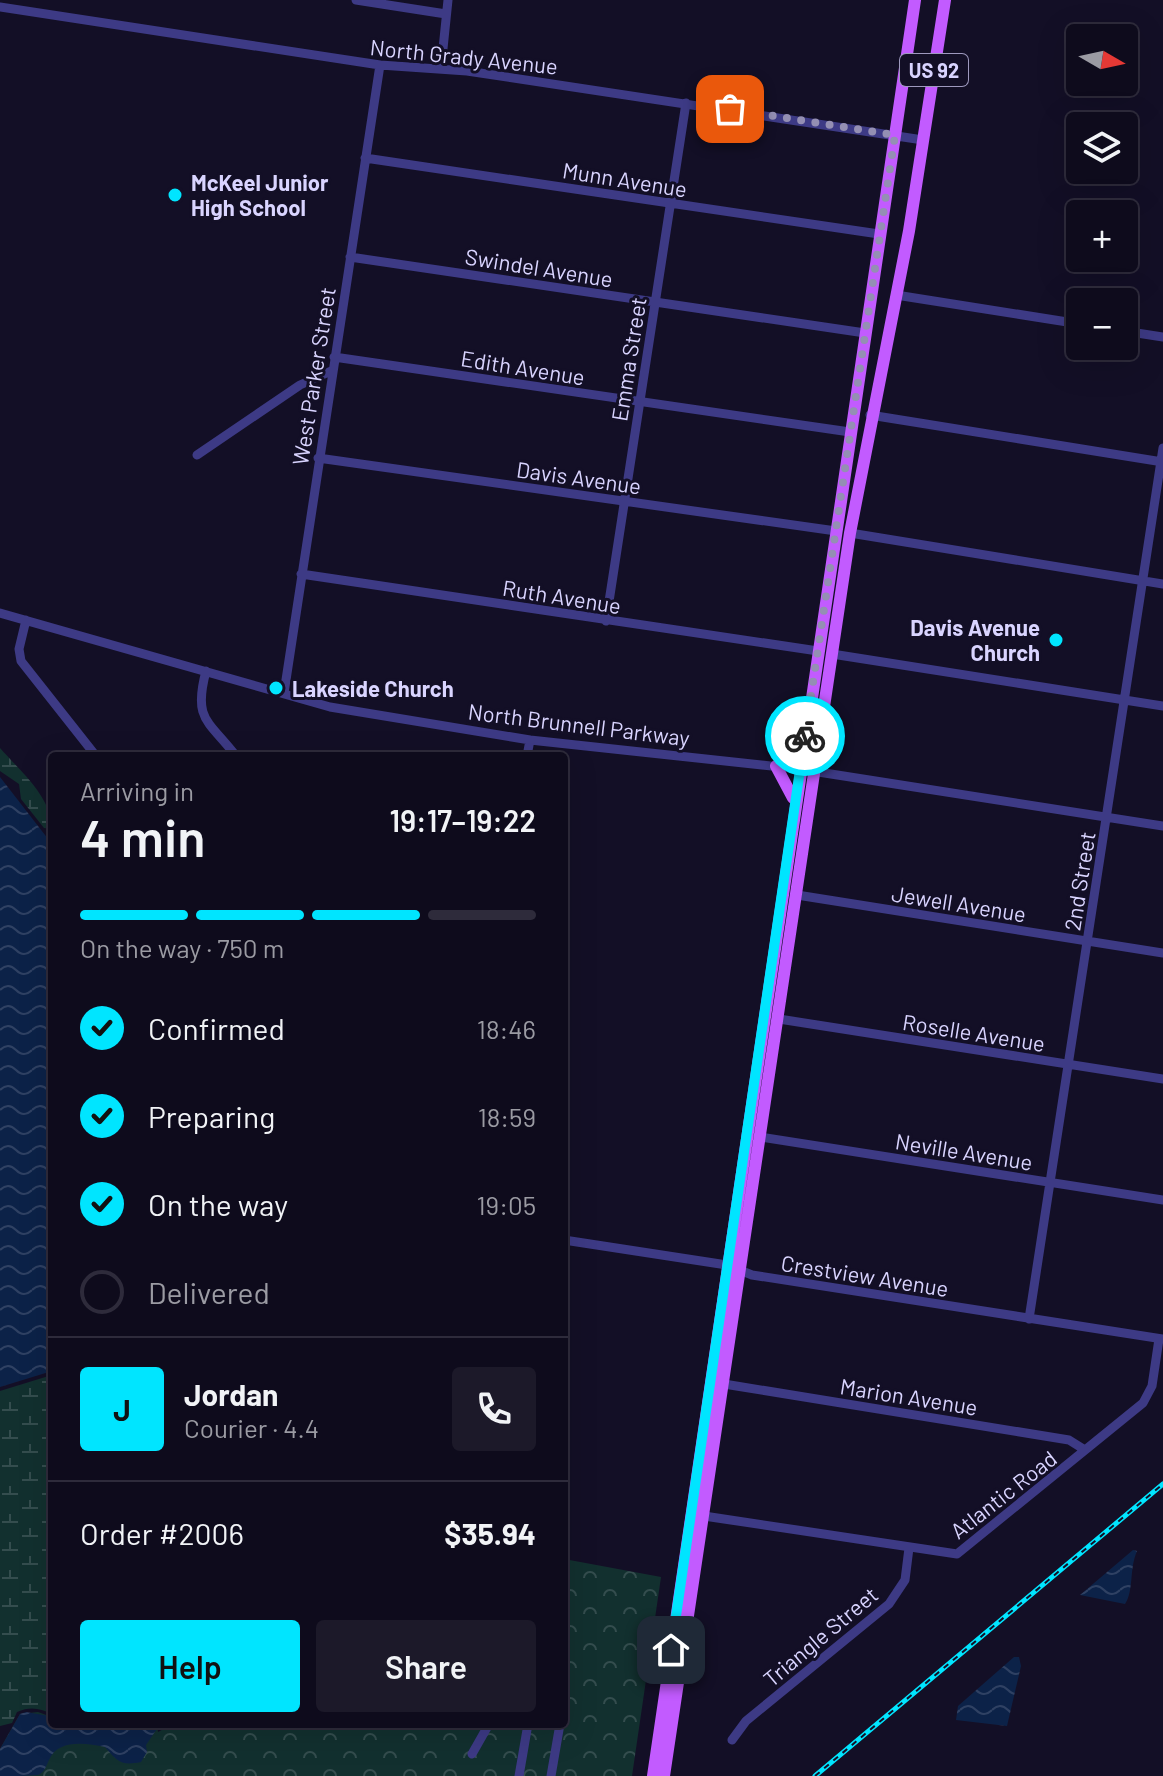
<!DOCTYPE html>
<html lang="en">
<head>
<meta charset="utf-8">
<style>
  :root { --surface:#0e0b1c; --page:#1c1929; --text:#f1f3f6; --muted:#9b9ba3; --line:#2e2b3b; --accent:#00e5ff }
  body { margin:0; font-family:Barlow,sans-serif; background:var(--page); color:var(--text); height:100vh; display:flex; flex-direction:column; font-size:30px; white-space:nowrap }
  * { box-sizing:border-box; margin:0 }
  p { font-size:26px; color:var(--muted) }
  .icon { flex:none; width:44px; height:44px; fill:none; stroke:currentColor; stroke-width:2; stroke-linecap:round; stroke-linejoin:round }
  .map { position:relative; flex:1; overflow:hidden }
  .panel { position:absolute; left:48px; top:752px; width:520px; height:976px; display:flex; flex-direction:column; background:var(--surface); border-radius:8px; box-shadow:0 8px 32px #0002,0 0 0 2px var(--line) }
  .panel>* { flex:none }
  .needle { width:52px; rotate:99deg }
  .buttons { position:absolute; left:1066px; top:24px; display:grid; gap:16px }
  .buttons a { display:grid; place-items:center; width:72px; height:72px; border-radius:8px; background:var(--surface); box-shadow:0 8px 32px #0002,0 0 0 2px var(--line); font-size:40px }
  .pin { position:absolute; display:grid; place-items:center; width:68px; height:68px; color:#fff; margin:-34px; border-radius:16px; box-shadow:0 4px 12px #0006 }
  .courier { position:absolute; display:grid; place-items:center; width:80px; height:80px; margin:-40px; border:6px solid #00e5ff; border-radius:50%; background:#fff; color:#222; box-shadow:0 2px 10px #0007 }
  .headline em { font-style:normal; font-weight:600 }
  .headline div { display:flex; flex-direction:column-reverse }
  .headline { display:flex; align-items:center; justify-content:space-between; height:136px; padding:0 32px }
  h1 { font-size:52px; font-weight:600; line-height:60px }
  .bar { display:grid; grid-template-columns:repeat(4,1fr); gap:12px 8px; align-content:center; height:96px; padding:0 32px }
  .bar i { height:10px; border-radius:6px; background:var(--line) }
  .bar .current { background:var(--accent) }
  .bar p { grid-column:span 4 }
  .line { display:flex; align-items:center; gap:20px; padding:0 32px; border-top:2px solid var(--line) }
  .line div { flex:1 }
  .round { display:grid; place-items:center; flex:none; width:84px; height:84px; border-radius:8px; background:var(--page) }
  ol { padding:0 32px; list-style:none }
  li { display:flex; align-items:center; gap:24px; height:88px }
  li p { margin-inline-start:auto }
  li .icon { padding:8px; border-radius:50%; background:var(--accent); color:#111; stroke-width:4 }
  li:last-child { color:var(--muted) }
  li i { width:44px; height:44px; border:4px solid var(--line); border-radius:50% }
  .cta { display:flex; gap:16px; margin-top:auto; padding:16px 32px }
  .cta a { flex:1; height:92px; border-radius:8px; background:var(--accent); color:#111; font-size:32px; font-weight:600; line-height:92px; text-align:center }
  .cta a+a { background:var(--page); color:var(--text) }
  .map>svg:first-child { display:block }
  .forest { fill:url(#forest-crowns) }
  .wetland { fill:url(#wetland-marsh) }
  .water { fill:url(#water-waves) }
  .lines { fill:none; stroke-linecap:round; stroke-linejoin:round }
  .minor { stroke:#3d3a85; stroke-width:9 }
  .major { stroke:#c25bff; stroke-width:12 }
  .rail-casing { stroke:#00e5ff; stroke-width:5 }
  .rail { stroke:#130f26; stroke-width:2; stroke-dasharray:6; stroke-linecap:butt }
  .done { stroke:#948fb3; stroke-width:8; stroke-dasharray:0 14.4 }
  .route { stroke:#00e5ff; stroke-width:10 }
  .poi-dot { fill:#00e5ff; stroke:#130f26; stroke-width:3 }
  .labels { text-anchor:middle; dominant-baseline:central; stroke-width:6; stroke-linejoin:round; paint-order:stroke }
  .shield { fill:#130f26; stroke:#9e99be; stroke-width:2 }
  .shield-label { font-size:20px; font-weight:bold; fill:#d9d4ff }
  .street-label { font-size:22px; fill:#d9d4ff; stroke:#130f26 }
  .poi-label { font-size:22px; font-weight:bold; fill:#d9d4ff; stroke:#130f26; text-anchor:start }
</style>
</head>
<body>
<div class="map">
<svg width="1163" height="1776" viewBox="0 0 1163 1776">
  <defs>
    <pattern id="forest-crowns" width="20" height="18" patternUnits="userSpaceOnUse" patternTransform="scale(2)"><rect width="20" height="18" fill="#12302f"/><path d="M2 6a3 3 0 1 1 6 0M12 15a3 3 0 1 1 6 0" fill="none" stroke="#344d4e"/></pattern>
    <pattern id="wetland-marsh" width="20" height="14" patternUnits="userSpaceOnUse" patternTransform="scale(2)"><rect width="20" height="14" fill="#12302f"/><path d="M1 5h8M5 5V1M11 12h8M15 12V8" fill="none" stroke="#344d4e"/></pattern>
    <pattern id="water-waves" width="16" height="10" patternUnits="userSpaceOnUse" patternTransform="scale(2)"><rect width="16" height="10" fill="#0c2248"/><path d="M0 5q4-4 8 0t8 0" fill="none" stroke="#2f4163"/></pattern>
  </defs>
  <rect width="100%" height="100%" fill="#130f26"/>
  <path class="forest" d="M 564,1559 L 661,1577 L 632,1776 L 0,1776 L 0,1749 L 20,1714 L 38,1712 L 49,1716 L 52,1724 L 157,1724 L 158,1732 L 173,1724 L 564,1724 Z"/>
  <path class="wetland" d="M 0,748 C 20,771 52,797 52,829 L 44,828 L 21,799 L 19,784 L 0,771 Z
    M 52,1375 L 52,1714 C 40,1708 30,1706 17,1712 L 12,1723 L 0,1726 L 0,1391 Z"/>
  <path class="water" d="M 0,777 L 52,844 L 52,1371 L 0,1387 Z
    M 1133,1550 L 1137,1551 C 1129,1569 1134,1591 1125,1604 L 1080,1595 Z
    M 1014,1657 L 1019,1657 L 1021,1666 L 1007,1726 L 956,1720 L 958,1706 Z
    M 26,1712 L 49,1716 L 52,1724 L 159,1726 L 146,1745 L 147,1752 L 141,1762 C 121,1766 118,1762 105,1747 C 85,1743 58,1739 49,1760 C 46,1766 45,1772 38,1775 C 29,1776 11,1776 0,1776 L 0,1749 L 20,1714 Z"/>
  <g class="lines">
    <path class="minor" d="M 356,0 L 446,14
      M 0,7 L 380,65 L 467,71 L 923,140
      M 441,68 L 448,0
      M 365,158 L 879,234
      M 350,257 L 865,333
      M 896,295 L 1080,324
      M 1124,331 L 1163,337
      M 334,357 L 850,432
      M 870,415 L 1163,462
      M 197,455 L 300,385 L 331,371
      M 318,458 L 836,531
      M 850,533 L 1163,584
      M 301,574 L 818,651
      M 0,613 L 330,707 L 530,740 L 799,769 L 1163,826
      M 26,620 L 19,649 L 21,661 L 96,756
      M 606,621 L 686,103
      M 832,654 L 1163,706
      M 206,671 C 193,720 208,720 236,756
      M 284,693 L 380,65
      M 527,756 L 530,740
      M 797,895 L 1163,953
      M 779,1019 L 1163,1079
      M 760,1137 L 1163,1200
      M 564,1240 L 727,1265 L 752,1275 L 1163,1339
      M 1029,1319 L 1163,448
      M 724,1384 L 1069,1440 L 1085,1450
      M 704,1516 L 957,1554 L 1143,1403 L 1152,1386 L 1159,1339
      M 732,1740 L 746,1721 L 889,1604 L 905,1580 L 909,1548
      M 472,1754 L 489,1724
      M 519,1776 L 528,1724
      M 551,1776 L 560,1724"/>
    <path class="major" d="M 776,766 L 793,798
      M 653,1776 L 915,0
      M 664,1776 L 850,533 L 909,231 L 945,0"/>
    <defs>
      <path id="rail" d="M 815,1776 L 1163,1484"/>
    </defs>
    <use href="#rail" class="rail-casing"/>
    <use href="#rail" class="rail"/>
  </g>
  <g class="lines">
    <path class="done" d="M 730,109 L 895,135 L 805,736"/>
    <path class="route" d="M 671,1650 L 805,736"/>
  </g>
  <g class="poi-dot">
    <circle cx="175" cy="195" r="8"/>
    <circle cx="1056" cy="640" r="8"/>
    <circle cx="276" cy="688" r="8"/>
  </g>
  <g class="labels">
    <rect class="shield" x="900" y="54" width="68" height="32" rx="6"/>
    <g class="shield-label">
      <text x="934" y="70">US 92</text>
    </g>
    <g class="street-label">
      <text transform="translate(464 56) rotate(6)">North Grady Avenue</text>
      <text transform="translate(625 179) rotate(9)">Munn Avenue</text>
      <text transform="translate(539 267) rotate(9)">Swindel Avenue</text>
      <text transform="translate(628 359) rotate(-81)">Emma Street</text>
      <text transform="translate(523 367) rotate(9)">Edith Avenue</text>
      <text transform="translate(313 376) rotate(-81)">West Parker Street</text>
      <text transform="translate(579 477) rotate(8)">Davis Avenue</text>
      <text transform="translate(562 596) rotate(9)">Ruth Avenue</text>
      <text transform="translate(579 724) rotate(7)">North Brunnell Parkway</text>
      <text transform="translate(1079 881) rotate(-81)">2nd Street</text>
      <text transform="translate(959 903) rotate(9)">Jewell Avenue</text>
      <text transform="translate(974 1032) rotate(9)">Roselle Avenue</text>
      <text transform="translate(964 1151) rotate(9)">Neville Avenue</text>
      <text transform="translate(865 1275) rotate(9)">Crestview Avenue</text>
      <text transform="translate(909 1396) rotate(9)">Marion Avenue</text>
      <text transform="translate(1003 1494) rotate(-38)">Atlantic Road</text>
      <text transform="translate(820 1636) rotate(-40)">Triangle Street</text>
    </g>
    <g class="poi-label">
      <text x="191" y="182">McKeel Junior<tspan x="191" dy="25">High School</tspan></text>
      <text x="1040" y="627" text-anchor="end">Davis Avenue<tspan x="1040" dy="25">Church</tspan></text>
      <text x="292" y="688">Lakeside Church</text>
    </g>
  </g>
</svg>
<div class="buttons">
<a><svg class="needle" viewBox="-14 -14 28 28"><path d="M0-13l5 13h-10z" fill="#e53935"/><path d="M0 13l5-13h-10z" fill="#9b9ba3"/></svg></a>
<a><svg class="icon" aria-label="layers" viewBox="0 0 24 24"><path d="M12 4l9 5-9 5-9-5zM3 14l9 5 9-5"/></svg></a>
<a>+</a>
<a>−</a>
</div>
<div class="pin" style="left:730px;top:109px;background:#ea580c"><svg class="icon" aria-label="bag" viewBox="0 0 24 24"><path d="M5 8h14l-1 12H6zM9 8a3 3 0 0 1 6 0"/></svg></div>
<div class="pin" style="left:671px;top:1650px;background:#1f2937"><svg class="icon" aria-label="home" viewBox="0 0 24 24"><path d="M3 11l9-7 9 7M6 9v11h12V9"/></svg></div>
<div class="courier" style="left:805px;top:736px"><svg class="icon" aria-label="bike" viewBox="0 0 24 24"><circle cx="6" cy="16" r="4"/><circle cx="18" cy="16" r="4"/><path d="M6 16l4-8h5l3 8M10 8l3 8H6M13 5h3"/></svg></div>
<section class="panel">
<div class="headline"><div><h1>4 min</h1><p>Arriving in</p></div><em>19:17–19:22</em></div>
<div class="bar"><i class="current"></i><i class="current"></i><i class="current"></i><i></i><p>On the way · 750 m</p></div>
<ol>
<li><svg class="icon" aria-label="check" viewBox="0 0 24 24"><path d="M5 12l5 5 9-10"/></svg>Confirmed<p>18:46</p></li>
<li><svg class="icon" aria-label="check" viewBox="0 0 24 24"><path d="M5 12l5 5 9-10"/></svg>Preparing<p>18:59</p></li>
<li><svg class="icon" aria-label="check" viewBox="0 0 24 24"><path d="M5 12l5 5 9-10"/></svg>On the way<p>19:05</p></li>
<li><i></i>Delivered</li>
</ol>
<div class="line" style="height:144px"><b class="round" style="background:var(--accent);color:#111">J</b><div><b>Jordan</b><p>Courier · 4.4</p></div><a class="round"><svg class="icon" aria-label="phone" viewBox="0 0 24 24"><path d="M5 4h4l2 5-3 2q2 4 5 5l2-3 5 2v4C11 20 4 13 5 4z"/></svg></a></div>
<div class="line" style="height:104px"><div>Order #2006</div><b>$35.94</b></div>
<div class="cta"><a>Help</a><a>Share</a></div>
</section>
</div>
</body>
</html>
